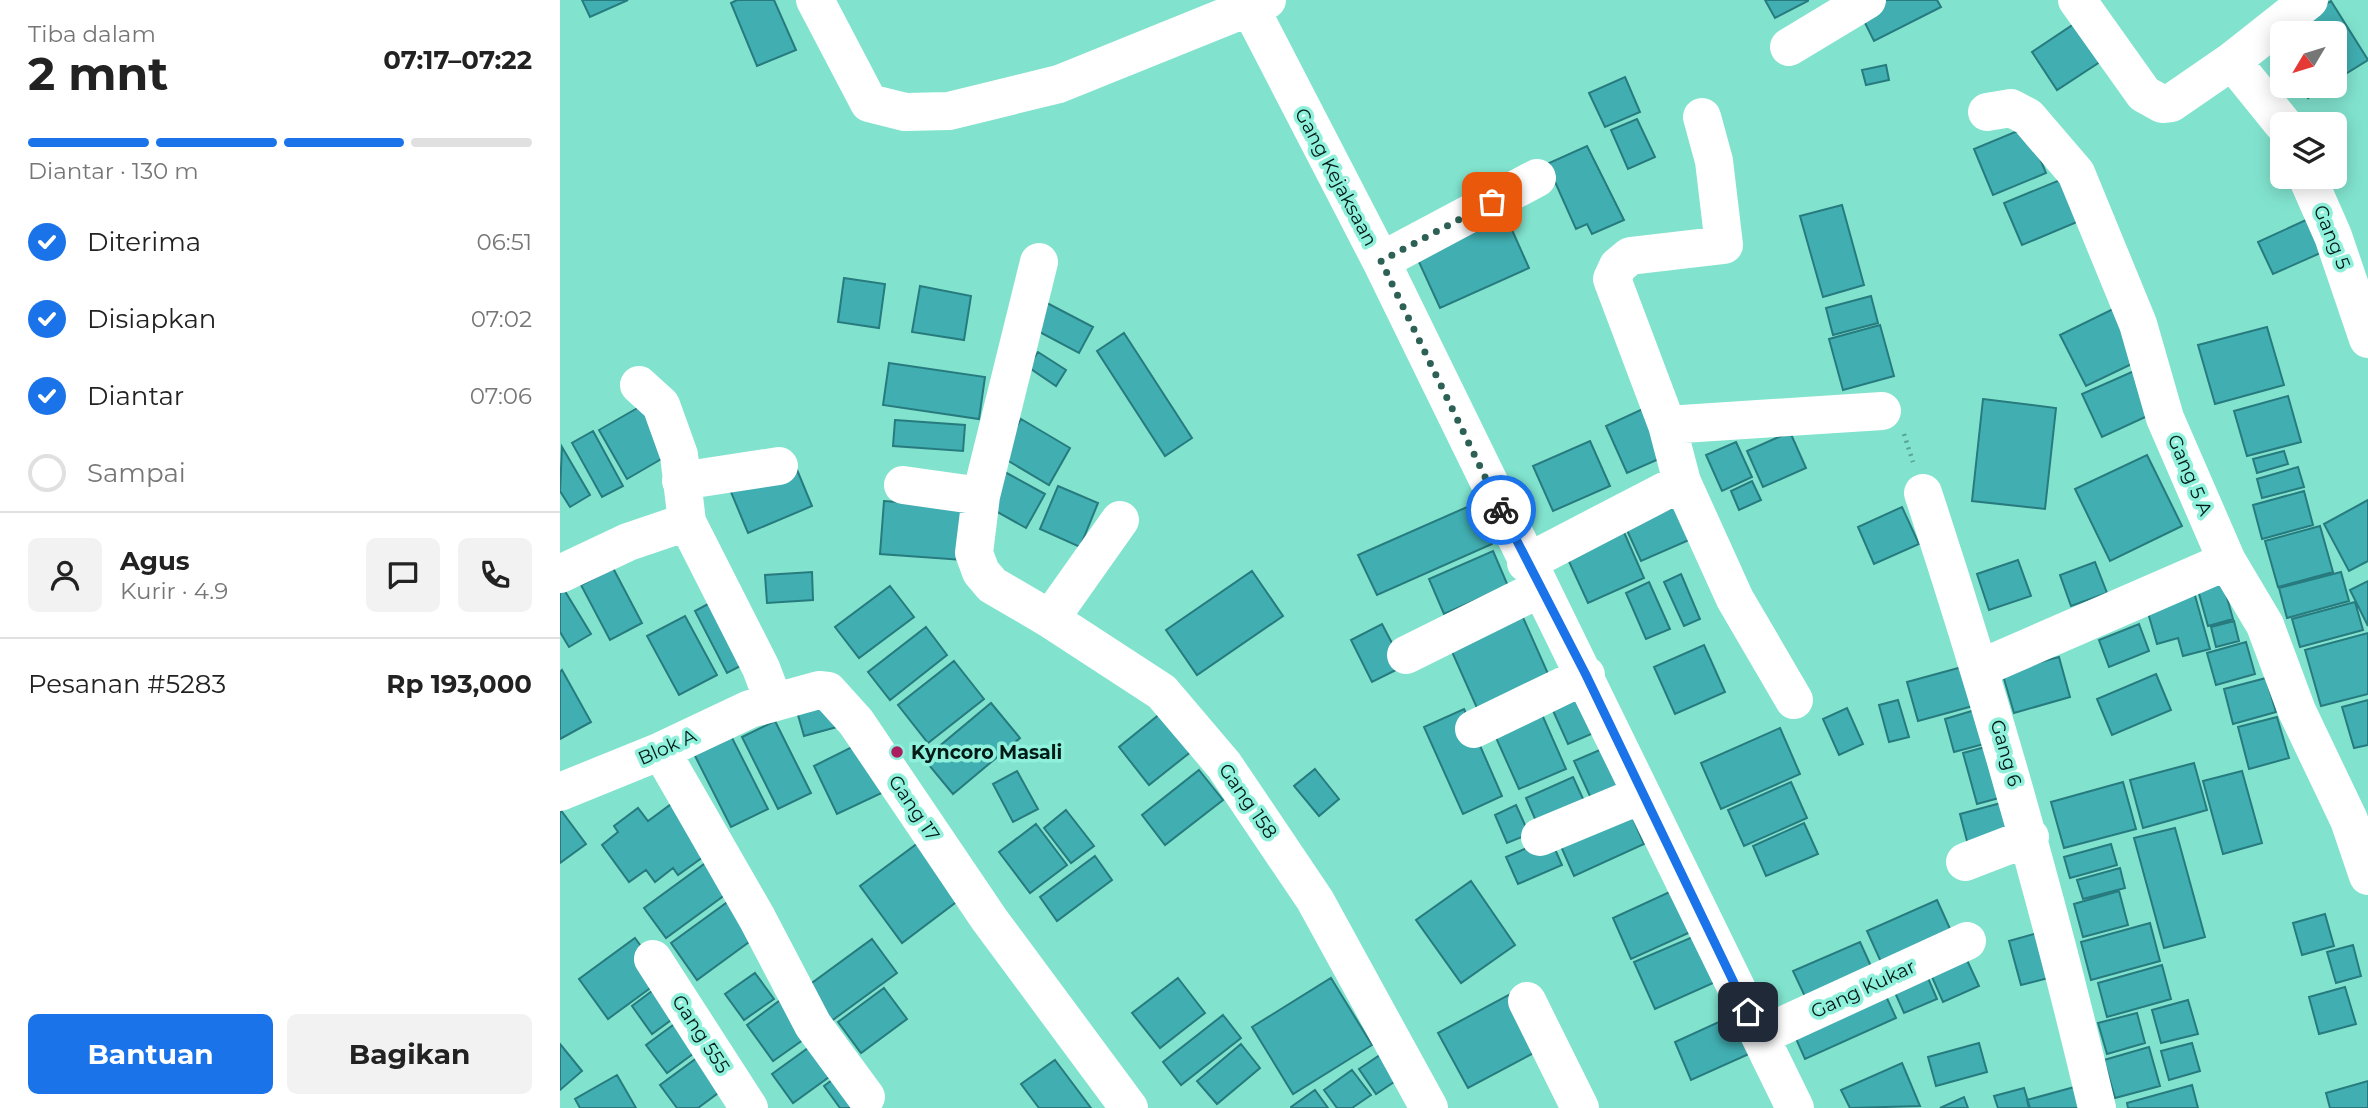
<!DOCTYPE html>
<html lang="id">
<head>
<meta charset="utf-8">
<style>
  :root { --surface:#fff; --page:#f2f2f2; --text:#222; --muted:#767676; --line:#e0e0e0; --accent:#1a73e8 }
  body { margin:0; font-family:Montserrat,sans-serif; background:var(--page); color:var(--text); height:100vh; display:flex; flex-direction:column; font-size:26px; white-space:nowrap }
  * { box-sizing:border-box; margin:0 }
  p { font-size:23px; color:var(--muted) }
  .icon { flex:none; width:38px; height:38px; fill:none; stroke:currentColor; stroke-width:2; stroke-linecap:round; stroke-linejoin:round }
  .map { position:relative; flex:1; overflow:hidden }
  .details { display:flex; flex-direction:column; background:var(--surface); width:560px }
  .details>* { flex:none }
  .needle { width:46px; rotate:232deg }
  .buttons { position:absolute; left:1710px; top:21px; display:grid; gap:14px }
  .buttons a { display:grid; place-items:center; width:77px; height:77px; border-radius:10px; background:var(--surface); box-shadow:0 4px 18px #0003; font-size:35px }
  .pin { position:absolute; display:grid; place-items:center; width:60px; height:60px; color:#fff; margin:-30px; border-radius:14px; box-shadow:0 4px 10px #0006 }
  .courier { position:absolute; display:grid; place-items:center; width:70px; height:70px; margin:-35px; border:5px solid #1a73e8; border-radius:50%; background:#fff; color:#222; box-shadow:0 2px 9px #0007 }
  .summary em { font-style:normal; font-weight:700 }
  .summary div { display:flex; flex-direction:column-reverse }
  .summary { display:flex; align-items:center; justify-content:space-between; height:119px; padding:0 28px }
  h1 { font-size:46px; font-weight:700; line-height:52px }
  .bar { display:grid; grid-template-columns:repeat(4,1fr); gap:10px 7px; align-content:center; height:84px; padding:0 28px }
  .bar i { height:9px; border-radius:5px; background:var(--line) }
  .bar .current { background:var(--accent) }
  .bar p { grid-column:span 4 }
  .line { display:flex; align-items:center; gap:18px; padding:0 28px; border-top:2px solid var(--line) }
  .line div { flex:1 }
  .round { display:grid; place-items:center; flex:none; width:74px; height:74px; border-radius:10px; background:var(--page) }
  ol { padding:0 28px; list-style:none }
  li { display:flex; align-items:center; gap:21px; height:77px }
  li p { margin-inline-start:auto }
  li .icon { padding:7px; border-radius:50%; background:var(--accent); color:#fff; stroke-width:4 }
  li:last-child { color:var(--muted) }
  li i { width:38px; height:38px; border:4px solid var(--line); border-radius:50% }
  .primary-button { display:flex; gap:14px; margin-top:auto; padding:14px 28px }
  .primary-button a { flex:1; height:80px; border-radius:10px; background:var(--accent); color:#fff; font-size:28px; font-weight:700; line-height:80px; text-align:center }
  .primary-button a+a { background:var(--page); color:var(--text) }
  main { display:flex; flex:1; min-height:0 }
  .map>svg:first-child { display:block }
  .building { fill:#41afb2; stroke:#277b7e; stroke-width:2 }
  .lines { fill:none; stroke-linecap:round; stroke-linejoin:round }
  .path { stroke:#58a494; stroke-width:4.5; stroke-dasharray:2 5; stroke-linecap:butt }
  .minor { stroke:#fff; stroke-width:38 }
  .done { stroke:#2d6156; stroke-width:7; stroke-dasharray:0 12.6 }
  .route { stroke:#1a73e8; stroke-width:9 }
  .poi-dot { fill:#aa1e60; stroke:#8ff0db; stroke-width:2.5 }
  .labels { text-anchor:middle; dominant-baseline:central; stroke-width:7; stroke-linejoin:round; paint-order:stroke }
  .street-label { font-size:19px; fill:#001b16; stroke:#8ff0db }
  .poi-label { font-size:19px; font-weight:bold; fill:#001b16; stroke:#8ff0db; text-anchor:start }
</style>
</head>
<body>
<main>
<section class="details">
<div class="summary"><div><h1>2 mnt</h1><p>Tiba dalam</p></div><em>07:17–07:22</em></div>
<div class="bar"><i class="current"></i><i class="current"></i><i class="current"></i><i></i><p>Diantar · 130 m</p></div>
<ol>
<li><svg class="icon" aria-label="check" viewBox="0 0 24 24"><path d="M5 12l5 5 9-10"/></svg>Diterima<p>06:51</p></li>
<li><svg class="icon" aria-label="check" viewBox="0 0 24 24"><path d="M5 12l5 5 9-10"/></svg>Disiapkan<p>07:02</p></li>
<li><svg class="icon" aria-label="check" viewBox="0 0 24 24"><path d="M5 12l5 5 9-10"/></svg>Diantar<p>07:06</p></li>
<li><i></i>Sampai</li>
</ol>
<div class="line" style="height:126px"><a class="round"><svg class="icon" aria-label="person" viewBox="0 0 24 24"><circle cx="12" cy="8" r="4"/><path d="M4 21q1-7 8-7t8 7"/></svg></a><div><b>Agus</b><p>Kurir · 4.9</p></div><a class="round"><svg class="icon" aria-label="chat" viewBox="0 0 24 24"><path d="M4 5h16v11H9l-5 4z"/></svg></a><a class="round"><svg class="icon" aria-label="phone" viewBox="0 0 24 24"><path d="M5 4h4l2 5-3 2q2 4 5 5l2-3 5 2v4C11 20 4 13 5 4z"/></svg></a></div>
<div class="line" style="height:91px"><div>Pesanan #5283</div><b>Rp 193,000</b></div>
<div class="primary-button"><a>Bantuan</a><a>Bagikan</a></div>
</section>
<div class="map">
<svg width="1808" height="1108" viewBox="0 0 1808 1108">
  <rect width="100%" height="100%" fill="#81e3ce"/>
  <path class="building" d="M 22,0 L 68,0 L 30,17 Z
    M 177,0 L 214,0 L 236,50 L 197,66 L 171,3 Z
    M 1205,0 L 1248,0 L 1248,1 L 1215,18 Z
    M 1321,0 L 1377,0 L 1381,7 L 1314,41 L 1299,11 Z
    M 1771,1 L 1808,60 L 1774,81 L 1774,33 L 1722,33 L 1722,56 L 1711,39 Z
    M 1523,18 L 1549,56 L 1497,90 L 1472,52 Z
    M 1326,65 L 1329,80 L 1306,85 L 1302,70 Z
    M 1065,77 L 1080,112 L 1045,127 L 1029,93 Z
    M 1741,86 L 1767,86 L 1748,98 Z
    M 1077,119 L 1095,157 L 1068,169 L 1051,130 Z
    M 1467,127 L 1486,173 L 1433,195 L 1414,149 Z
    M 1027,146 L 1064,220 L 1032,234 L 1027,224 L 1016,229 L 987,164 Z
    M 1500,180 L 1517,222 L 1462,245 L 1444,203 Z
    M 1282,205 L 1304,285 L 1263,297 L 1240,216 Z
    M 944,212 L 969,268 L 880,308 L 854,251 Z
    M 1759,214 L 1774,247 L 1713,274 L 1698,242 Z
    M 284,278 L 325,284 L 319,328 L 278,322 Z
    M 360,286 L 411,296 L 404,340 L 352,332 Z
    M 1311,296 L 1318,323 L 1273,335 L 1266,308 Z
    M 487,303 L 533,327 L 519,353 L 474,329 Z
    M 1553,309 L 1578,361 L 1526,386 L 1500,335 Z
    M 1320,325 L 1334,376 L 1283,390 L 1269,339 Z
    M 1707,327 L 1724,385 L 1655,404 L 1638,345 Z
    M 564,333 L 632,438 L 605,456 L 537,351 Z
    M 478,352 L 506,370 L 496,386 L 468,367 Z
    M 329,363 L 425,377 L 419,419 L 323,405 Z
    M 1574,371 L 1594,413 L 1542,437 L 1522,394 Z
    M 1728,396 L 1741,442 L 1687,456 L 1674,411 Z
    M 1423,399 L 1496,408 L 1485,509 L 1412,501 Z
    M 81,406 L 110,454 L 67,479 L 39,430 Z
    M 1087,407 L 1108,455 L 1067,473 L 1046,426 Z
    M 461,419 L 510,448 L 489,485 L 440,456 Z
    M 335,420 L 405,425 L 403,451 L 333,446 Z
    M 33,431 L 63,486 L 42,497 L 12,443 Z
    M 1230,432 L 1246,468 L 1203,487 L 1187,451 Z
    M 1030,441 L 1050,486 L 993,511 L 973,466 Z
    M 1176,442 L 1192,477 L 1162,491 L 1146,455 Z
    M 2,447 L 30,495 L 10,507 L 0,491 Z
    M 1724,451 L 1728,464 L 1697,473 L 1693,459 Z
    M 1587,455 L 1622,526 L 1550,561 L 1515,489 Z
    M 235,465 L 252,506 L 188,533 L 171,492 Z
    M 1738,467 L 1744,487 L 1702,498 L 1697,479 Z
    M 443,471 L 485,494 L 466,528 L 425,505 Z
    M 1192,481 L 1201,500 L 1179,510 L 1171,491 Z
    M 498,486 L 538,503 L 520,547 L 480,529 Z
    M 1744,491 L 1753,525 L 1702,539 L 1693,505 Z
    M 1808,500 L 1808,561 L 1789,571 L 1764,524 Z
    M 324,501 L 406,507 L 403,560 L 320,554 Z
    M 914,504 L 932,544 L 817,595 L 798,555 Z
    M 1114,507 L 1129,540 L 1081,561 L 1066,528 Z
    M 1342,507 L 1359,544 L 1314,564 L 1298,527 Z
    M 1760,526 L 1773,572 L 1718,587 L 1705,541 Z
    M 1063,530 L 1084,578 L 1028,603 L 1006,555 Z
    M 933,551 L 948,586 L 884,614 L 869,579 Z
    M 1458,560 L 1471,596 L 1429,610 L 1417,574 Z
    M 1535,562 L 1547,593 L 1511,606 L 1500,575 Z
    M 53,568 L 82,623 L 50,640 L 21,585 Z
    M 692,571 L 723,616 L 637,675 L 606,630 Z
    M 252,572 L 253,600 L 207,603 L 205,575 Z
    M 1781,572 L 1789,601 L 1727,618 L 1719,588 Z
    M 1121,574 L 1140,619 L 1124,626 L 1104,582 Z
    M 1661,576 L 1673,619 L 1648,626 L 1636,583 Z
    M 1808,581 L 1808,626 L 1790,590 Z
    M 1089,582 L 1110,629 L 1086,639 L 1066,593 Z
    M 0,583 L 31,634 L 9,647 L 0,632 Z
    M 330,586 L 354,617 L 299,658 L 275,627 Z
    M 1634,592 L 1650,649 L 1623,656 L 1618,638 L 1597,644 L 1586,606 Z
    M 159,598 L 192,660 L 167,673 L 135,611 Z
    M 1795,602 L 1803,630 L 1740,647 L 1732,619 Z
    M 961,613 L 989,676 L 917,708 L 889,645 Z
    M 125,616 L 157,675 L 119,695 L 87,636 Z
    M 1674,621 L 1679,641 L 1656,647 L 1651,627 Z
    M 822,624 L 844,666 L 812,682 L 791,640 Z
    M 1579,624 L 1589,651 L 1549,667 L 1539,640 Z
    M 366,627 L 387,655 L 330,700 L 308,672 Z
    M 1808,633 L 1808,694 L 1761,706 L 1745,650 Z
    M 1686,642 L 1695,674 L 1656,685 L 1647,653 Z
    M 1144,645 L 1165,692 L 1115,714 L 1094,667 Z
    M 1499,657 L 1510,697 L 1454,713 L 1442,672 Z
    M 394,661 L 424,699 L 368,743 L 338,705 Z
    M 1402,667 L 1413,706 L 1358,721 L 1347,682 Z
    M 2,670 L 31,722 L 0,739 L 0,672 Z
    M 1596,674 L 1611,710 L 1552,735 L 1537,699 Z
    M 1706,678 L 1716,712 L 1673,724 L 1664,689 Z
    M 1026,689 L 1043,729 L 1008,744 L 990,704 Z
    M 267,692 L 277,727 L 244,736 L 234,701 Z
    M 1338,700 L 1349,737 L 1329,742 L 1319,705 Z
    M 1808,700 L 1808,745 L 1794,748 L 1782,707 Z
    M 976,701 L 1006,769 L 959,789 L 929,722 Z
    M 431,703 L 460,738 L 393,794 L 364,759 Z
    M 611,705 L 642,743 L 589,785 L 559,747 Z
    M 1287,708 L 1303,744 L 1279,755 L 1263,719 Z
    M 904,709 L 942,796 L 903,814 L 864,727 Z
    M 1415,710 L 1424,744 L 1394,752 L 1385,719 Z
    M 1717,717 L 1729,758 L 1689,769 L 1678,727 Z
    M 215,721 L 251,793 L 218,809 L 182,737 Z
    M 166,726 L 208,809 L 171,827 L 129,744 Z
    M 1220,728 L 1240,774 L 1161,809 L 1141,763 Z
    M 304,741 L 328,790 L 277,814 L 254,766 Z
    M 1056,743 L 1076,787 L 1034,805 L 1014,761 Z
    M 1436,744 L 1450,795 L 1417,804 L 1403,753 Z
    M 1634,763 L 1647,810 L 1583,828 L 1570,780 Z
    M 755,769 L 779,799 L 759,816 L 734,786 Z
    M 639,770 L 663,800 L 605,845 L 582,815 Z
    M 457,771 L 478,809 L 453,822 L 433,784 Z
    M 1682,771 L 1702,843 L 1663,854 L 1643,781 Z
    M 1013,777 L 1030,814 L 982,835 L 966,798 Z
    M 1231,782 L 1247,818 L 1184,846 L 1168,810 Z
    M 1563,782 L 1576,829 L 1504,848 L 1491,802 Z
    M 1452,800 L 1460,830 L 1408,845 L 1400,814 Z
    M 114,802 L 150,852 L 118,875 L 113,868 L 95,882 L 86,870 L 69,882 L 42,845 L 58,832 L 54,826 L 78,808 L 88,821 Z
    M 1067,804 L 1084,844 L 1014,876 L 996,835 Z
    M 956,805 L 969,834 L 947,843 L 935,815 Z
    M 0,809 L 26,844 L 0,863 Z
    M 506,810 L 534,846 L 511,863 L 484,828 Z
    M 1244,823 L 1258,854 L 1206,876 L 1193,846 Z
    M 476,824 L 507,865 L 470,893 L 439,852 Z
    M 1615,828 L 1645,937 L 1604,948 L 1574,838 Z
    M 990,838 L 1002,865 L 958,884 L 946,857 Z
    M 358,843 L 399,900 L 342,943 L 300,886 Z
    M 1551,844 L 1557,865 L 1510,878 L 1504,857 Z
    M 535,856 L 552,880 L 497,921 L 480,897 Z
    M 151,859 L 173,889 L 106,938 L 84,908 Z
    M 1560,868 L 1565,888 L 1523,899 L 1517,880 Z
    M 911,881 L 955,945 L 901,983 L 856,920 Z
    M 1116,889 L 1135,930 L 1071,959 L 1053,918 Z
    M 1559,891 L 1568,925 L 1523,937 L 1514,904 Z
    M 173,898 L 200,934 L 137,980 L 111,943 Z
    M 1377,900 L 1396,942 L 1326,973 L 1307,931 Z
    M 1765,914 L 1774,946 L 1742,955 L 1733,923 Z
    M 1590,923 L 1600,961 L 1531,980 L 1521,942 Z
    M 1488,930 L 1500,975 L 1461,985 L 1449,941 Z
    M 1142,933 L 1162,979 L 1095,1009 L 1074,962 Z
    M 75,938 L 104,978 L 48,1019 L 19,979 Z
    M 312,939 L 337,973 L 270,1022 L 245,988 Z
    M 1300,942 L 1315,975 L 1249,1005 L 1233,971 Z
    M 1400,945 L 1419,986 L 1383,1002 L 1365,961 Z
    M 1793,945 L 1801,976 L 1776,983 L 1767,952 Z
    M 1362,964 L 1377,999 L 1344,1013 L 1329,979 Z
    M 1602,965 L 1611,999 L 1547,1017 L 1538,983 Z
    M 195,973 L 214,999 L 184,1020 L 165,994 Z
    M 618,978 L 645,1013 L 600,1048 L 572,1013 Z
    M 771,978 L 812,1045 L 733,1094 L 692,1027 Z
    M 104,982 L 125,1010 L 92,1034 L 72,1006 Z
    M 1320,983 L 1336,1018 L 1245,1059 L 1229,1023 Z
    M 1785,987 L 1796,1024 L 1759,1034 L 1749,997 Z
    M 324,988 L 347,1019 L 301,1053 L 278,1022 Z
    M 954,992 L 983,1048 L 908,1088 L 878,1033 Z
    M 223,998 L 250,1035 L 213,1061 L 187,1025 Z
    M 1628,1000 L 1638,1034 L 1601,1043 L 1592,1010 Z
    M 1183,1011 L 1200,1049 L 1131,1080 L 1115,1042 Z
    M 1577,1013 L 1585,1043 L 1547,1054 L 1538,1023 Z
    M 663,1015 L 681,1038 L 621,1085 L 603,1062 Z
    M 124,1017 L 145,1045 L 107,1073 L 86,1045 Z
    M 255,1043 L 276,1072 L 233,1103 L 212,1074 Z
    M 1419,1043 L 1427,1072 L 1376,1086 L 1368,1057 Z
    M 1632,1043 L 1640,1071 L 1609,1080 L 1601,1051 Z
    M 0,1044 L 22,1071 L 0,1090 Z
    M 681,1044 L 700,1068 L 657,1104 L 637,1081 Z
    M 1589,1047 L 1600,1086 L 1555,1098 L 1544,1060 Z
    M 829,1049 L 846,1074 L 816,1094 L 799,1069 Z
    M 145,1052 L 169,1085 L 138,1108 L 117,1108 L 100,1085 Z
    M 495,1060 L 531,1108 L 479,1108 L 461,1084 Z
    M 1342,1063 L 1360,1106 L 1290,1108 L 1281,1090 Z
    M 792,1070 L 811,1095 L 792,1108 L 777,1108 L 764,1090 Z
    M 283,1072 L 297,1108 L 280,1108 L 264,1086 Z
    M 57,1075 L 76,1108 L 20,1108 L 15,1099 Z
    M 1808,1081 L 1808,1108 L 1770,1108 L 1766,1093 Z
    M 1632,1085 L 1638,1108 L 1568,1108 L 1567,1103 Z
    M 1518,1086 L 1524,1108 L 1469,1108 L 1467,1100 Z
    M 1464,1088 L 1470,1108 L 1438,1108 L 1434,1096 Z
    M 755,1090 L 768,1108 L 731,1108 L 731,1107 Z
    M 1404,1097 L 1408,1108 L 1380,1108 Z"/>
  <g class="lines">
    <path class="path" d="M 1344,434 L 1353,462"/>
    <path class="minor" d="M 255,0 L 309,103 L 345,112 L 389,111 L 499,84 L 707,0
      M 686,0 L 821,261 L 1235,1108
      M 1517,0 L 1584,94 L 1602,104 L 1611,103 L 1672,61 L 1749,0
      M 1229,47 L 1307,0
      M 1672,61 L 1723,124
      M 1427,112 L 1451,108 L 1468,117 L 1516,173 L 1578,324 L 1605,418 L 1667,561 L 1705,625 L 1737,711 L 1789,820 L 1808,876
      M 1142,117 L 1154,161 L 1164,245 L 1070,256 L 1058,266 L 1052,279 L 1107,425 L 1122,482 L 1175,599 L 1234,700
      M 1747,177 L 1773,236 L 1808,339
      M 821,261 L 977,178
      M 479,262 L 421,496 L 414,553 L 421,572 L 432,585 L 490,619 L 602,692 L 664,765 L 755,900 L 869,1108
      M 79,385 L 101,405 L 119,455 L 127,522
      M 1107,425 L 1322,411
      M 121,481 L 219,466
      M 343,485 L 421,496
      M 1363,493 C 1430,696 1488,900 1537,1108
      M 966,563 L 1122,482
      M 0,574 L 68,542 L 127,522 L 201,668 L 213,700
      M 490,619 L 560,520
      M 846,655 L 979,589
      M 1421,668 L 1667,561
      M 914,729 L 1026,675
      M 101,751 L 197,918 L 253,1025 L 306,1097
      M 0,792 L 101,751 L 190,709 L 259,690 L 268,691 L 296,722 L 429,919 L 569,1108
      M 980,837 L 1081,795
      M 1405,862 L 1470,837
      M 93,959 L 189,1108
      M 967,1001 L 1020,1108
      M 1200,1036 L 1407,941"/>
  </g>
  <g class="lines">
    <path class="done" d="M 932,202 L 821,261 L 941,510"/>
    <path class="route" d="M 941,510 L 1026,675 L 1188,1012"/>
  </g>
  <circle class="poi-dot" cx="337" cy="752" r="7"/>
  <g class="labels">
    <g class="street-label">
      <text transform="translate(776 177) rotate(62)">Gang Kejaksaan</text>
      <text transform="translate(1772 237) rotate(68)">Gang 5</text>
      <text transform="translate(1630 475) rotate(67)">Gang 5 A</text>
      <text transform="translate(107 747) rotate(-24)">Blok A</text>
      <text transform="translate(1446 753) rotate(74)">Gang 6</text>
      <text transform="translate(688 801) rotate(55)">Gang 158</text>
      <text transform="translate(354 808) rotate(56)">Gang 17</text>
      <text transform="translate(1303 989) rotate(-25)">Gang Kukar</text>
      <text transform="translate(141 1034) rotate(57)">Gang 555</text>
    </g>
    <g class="poi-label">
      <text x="351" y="752">Kyncoro Masali</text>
    </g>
  </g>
</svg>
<div class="buttons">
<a><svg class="needle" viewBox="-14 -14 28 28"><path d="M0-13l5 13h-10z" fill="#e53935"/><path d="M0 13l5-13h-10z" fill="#767676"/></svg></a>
<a><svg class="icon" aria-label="layers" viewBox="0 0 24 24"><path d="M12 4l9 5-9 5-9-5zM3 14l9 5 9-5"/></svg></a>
</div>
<div class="pin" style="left:932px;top:202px;background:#ea580c"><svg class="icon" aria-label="bag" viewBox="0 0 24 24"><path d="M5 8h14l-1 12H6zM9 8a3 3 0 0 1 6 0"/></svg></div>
<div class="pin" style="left:1188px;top:1012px;background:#1f2937"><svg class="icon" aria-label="home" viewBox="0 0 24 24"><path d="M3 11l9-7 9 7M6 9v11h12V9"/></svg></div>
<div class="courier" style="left:941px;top:510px"><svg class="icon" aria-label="bike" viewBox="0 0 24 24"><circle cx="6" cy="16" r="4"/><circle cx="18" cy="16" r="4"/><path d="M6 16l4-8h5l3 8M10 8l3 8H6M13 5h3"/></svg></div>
</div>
</main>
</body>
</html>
